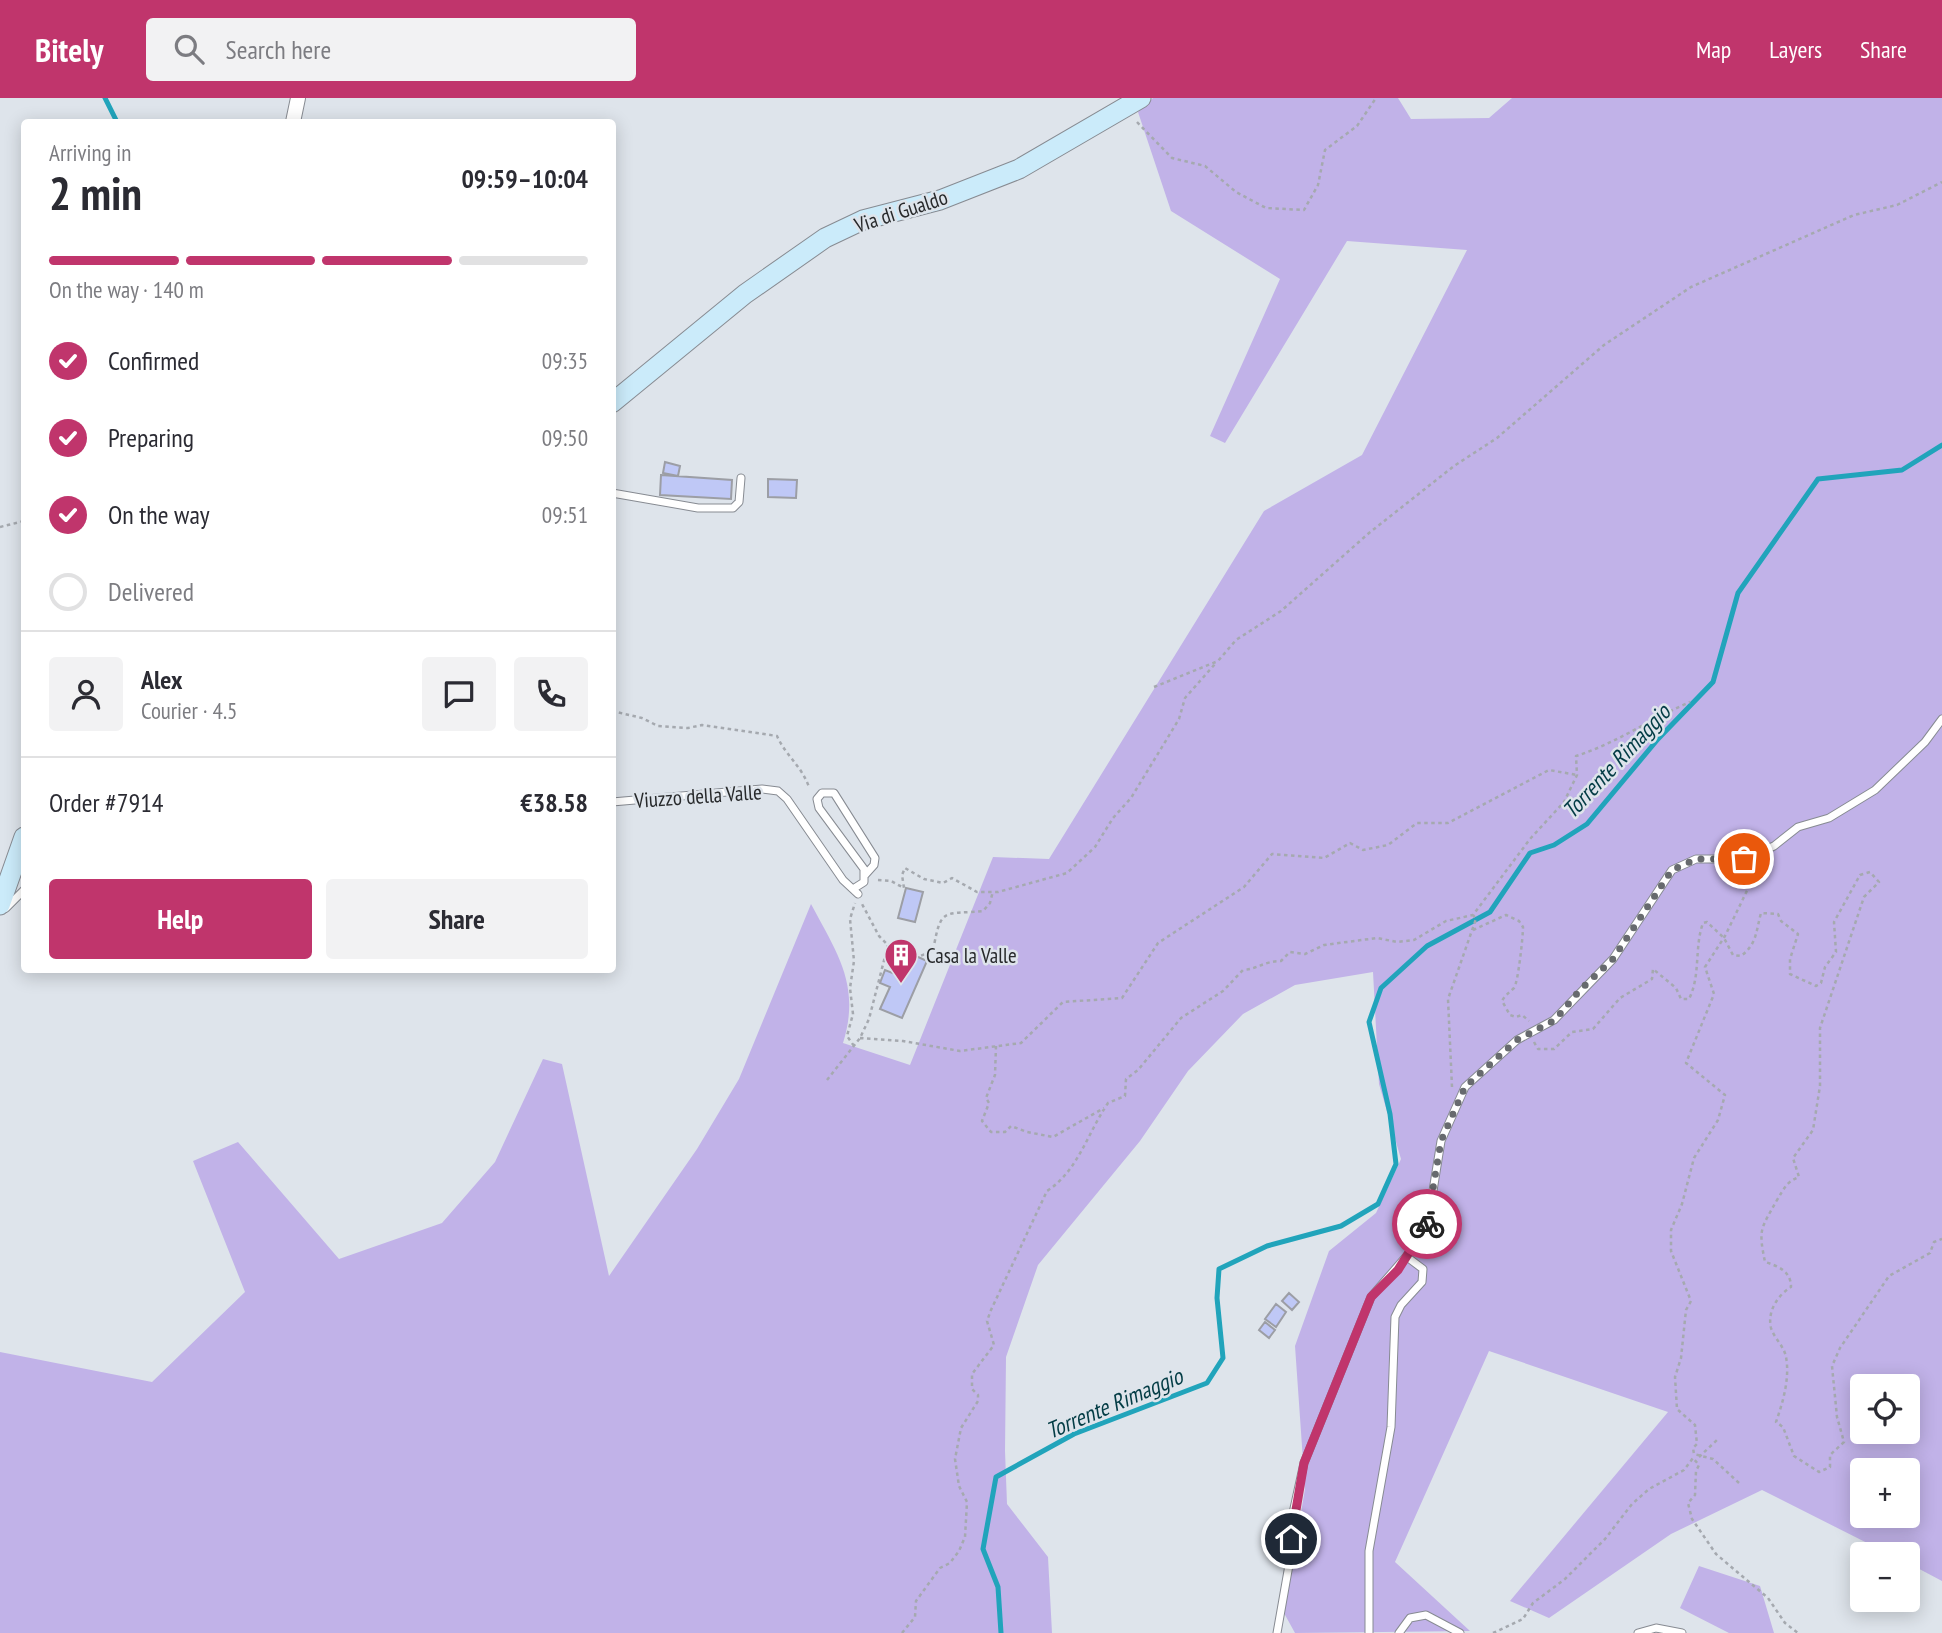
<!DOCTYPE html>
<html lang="en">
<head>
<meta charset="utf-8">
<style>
  :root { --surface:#fff; --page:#f2f2f3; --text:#2b2b33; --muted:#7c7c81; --line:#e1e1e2; --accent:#c0356c }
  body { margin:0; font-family:"PT Sans Narrow",sans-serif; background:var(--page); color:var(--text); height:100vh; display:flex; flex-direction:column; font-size:26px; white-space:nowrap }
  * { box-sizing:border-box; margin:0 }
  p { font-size:23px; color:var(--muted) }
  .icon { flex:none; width:38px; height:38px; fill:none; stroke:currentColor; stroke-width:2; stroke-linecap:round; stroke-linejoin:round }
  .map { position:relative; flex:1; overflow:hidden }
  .side { position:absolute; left:21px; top:21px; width:595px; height:854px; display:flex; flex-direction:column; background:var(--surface); border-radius:7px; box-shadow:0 4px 18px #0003 }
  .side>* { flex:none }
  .controls { position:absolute; left:1850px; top:1276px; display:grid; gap:14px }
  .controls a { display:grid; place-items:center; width:70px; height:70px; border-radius:7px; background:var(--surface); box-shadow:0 4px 18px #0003; font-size:35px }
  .pin { position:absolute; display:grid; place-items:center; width:60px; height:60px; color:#fff; margin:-30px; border:4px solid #fff; border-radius:50%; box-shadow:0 2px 7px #0007 }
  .courier { position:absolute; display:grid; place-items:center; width:70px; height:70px; margin:-35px; border:5px solid #c0356c; border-radius:50%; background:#fff; color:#222; box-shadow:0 2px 9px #0007 }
  .overview em { font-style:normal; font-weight:700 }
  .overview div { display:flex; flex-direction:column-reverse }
  .overview { display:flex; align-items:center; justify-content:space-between; height:119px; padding:0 28px }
  h1 { font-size:46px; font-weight:700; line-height:52px }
  .bar { display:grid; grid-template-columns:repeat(4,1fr); gap:10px 7px; align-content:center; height:84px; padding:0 28px }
  .bar i { height:9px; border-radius:5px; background:var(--line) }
  .bar .selected { background:var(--accent) }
  .bar p { grid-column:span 4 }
  .line { display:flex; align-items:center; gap:18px; padding:0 28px; border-top:2px solid var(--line) }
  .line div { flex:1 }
  .round { display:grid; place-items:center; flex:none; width:74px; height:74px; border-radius:7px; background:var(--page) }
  ol { padding:0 28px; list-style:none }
  li { display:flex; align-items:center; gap:21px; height:77px }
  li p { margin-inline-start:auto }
  li .icon { padding:7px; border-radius:50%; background:var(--accent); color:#fff; stroke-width:4 }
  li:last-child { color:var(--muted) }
  li i { width:38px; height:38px; border:4px solid var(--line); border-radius:50% }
  .button { display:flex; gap:14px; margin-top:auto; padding:14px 28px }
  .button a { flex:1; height:80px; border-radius:7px; background:var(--accent); color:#fff; font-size:28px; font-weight:700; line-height:80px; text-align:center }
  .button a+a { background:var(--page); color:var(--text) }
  header { display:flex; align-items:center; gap:42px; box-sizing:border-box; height:98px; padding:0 35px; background:var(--accent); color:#fff }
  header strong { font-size:33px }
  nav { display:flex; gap:38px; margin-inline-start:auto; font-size:24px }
  .search { width:490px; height:63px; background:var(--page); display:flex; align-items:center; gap:18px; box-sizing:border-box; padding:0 24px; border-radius:7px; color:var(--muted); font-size:26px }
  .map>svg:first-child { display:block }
  .green { fill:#c1b2e8; fill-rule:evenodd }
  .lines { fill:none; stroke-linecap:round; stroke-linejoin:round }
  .stream { stroke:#21a4bb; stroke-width:5 }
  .building { fill:#bfc8f6; stroke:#9c9ea5; stroke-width:2 }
  .lane-casing { stroke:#878b92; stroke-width:9 }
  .street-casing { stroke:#878b92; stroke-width:16 }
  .secondary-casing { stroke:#878b92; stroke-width:21 }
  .path { stroke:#a5a9af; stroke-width:2.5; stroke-dasharray:3.5 3.5; stroke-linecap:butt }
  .lane { stroke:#fff; stroke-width:7 }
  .street { stroke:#fff; stroke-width:14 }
  .secondary { stroke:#cbebfa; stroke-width:19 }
  .done { stroke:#676a6e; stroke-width:7; stroke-dasharray:0 12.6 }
  .route { stroke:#c0356c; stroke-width:9 }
  .labels { text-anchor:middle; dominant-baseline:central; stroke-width:5; stroke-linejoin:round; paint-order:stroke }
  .street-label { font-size:21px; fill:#27292b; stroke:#dee4eb }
  .poi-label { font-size:21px; fill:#27292b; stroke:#dee4eb; text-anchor:start }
  .water-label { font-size:23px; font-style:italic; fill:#033c45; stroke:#dee4eb }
</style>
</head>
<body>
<header>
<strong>Bitely</strong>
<div class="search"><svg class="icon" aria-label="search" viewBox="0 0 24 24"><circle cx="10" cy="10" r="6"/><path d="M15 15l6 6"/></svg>Search here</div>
<nav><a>Map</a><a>Layers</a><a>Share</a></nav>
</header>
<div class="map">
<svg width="1942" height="1535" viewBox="0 0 1942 1535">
  <rect width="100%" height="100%" fill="#dee4eb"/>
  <path class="green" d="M 1153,0 L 1398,0 L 1411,21 L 1489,20 L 1512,0 L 1942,0 L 1942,1483 L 1908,1465 L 1908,1456 L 1889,1456 L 1762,1392 L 1671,1436 L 1549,1520 L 1510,1503 L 1668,1314 L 1489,1253 L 1395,1464 L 1470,1533 L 1295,1535 L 1284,1515 L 1305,1391 L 1295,1248 L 1329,1153 L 1376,1115 L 1401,1061 L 1379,986 L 1373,874 L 1295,887 L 1243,916 L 1188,973 L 1140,1043 L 1038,1167 L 1006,1259 L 1005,1353 L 1007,1406 L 1048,1459 L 1052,1535 L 0,1535 L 0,1254 L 152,1284 L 245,1194 L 193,1063 L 238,1044 L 339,1161 L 442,1125 L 495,1064 L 543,961 L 562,966 L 609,1178 L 697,1051 L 739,981 L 811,806 C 837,855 861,887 843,945 L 910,967 L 993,759 L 1049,761 L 1264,413 L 1362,357 L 1467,152 L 1347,143 L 1225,345 L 1210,338 L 1280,181 L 1171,113 L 1138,14 ZM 1862,1288 L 1908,1288 L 1908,1334 L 1862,1334 ZM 1862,1372 L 1908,1372 L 1908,1418 L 1862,1418 Z
    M 1699,1468 L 1760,1488 L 1774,1535 L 1729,1535 L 1680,1510 Z"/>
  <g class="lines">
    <path class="stream" d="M 105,0 L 117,24
      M 1001,1535 L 998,1489 L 983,1451 L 996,1379 L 1074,1336 L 1207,1285 L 1223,1260 L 1217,1200 L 1219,1171 L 1267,1148 L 1341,1128 L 1378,1106 L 1396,1066 L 1390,1016 L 1369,924 L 1381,890 L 1427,848 L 1490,814 L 1530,755 L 1554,747 L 1587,726 L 1658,641 L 1713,584 L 1738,495 L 1818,381 L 1902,372 L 1942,347"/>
  </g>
  <path class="building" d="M 665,364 L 680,368 L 678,378 L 663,375 Z
    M 661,377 L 732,382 L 731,401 L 660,397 Z
    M 768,381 L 797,382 L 796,400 L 768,399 Z
    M 906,790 L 923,794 L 915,824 L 898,820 Z
    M 905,853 L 927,863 L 902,920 L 880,911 L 890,889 L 880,885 L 885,872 L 895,876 Z
    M 1289,1195 L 1299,1204 L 1292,1212 L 1282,1203 Z
    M 1276,1206 L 1286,1214 L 1276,1229 L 1265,1221 Z
    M 1265,1224 L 1275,1232 L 1269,1240 L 1259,1232 Z"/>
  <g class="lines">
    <defs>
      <path id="lane" d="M 612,395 L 698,410 L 733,410 L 739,404 L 741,380
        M 612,704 L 762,691 L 778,693 L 787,701 L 843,782 L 858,796
        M 853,791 L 864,784 L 864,771 L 819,710 L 817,701 L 822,695 L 834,695 L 875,760 L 874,767 L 865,777
        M 6,810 L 24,792
        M 1277,1535 L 1289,1467 L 1293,1415 L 1304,1365 L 1371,1199 L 1417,1146 L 1428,1124 L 1441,1043 L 1465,989 L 1517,942 L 1554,922 L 1613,861 L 1672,772 L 1696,761 L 1744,761 L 1774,748 L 1798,729 L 1829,720 L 1875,692 L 1925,644 L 1942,621
        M 1369,1535 L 1369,1453 L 1391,1329 L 1395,1219 L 1401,1207 L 1422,1184 L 1423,1171 L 1407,1159
        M 1399,1535 L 1410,1520 L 1426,1517 L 1460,1535
        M 1638,1535 L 1656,1530 L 1682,1535"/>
      <path id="street" d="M 293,24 L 298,0"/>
      <path id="secondary" d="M 612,305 L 745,196 L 825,140 L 863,122 L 940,102 L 1019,71 L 1141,0
        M 0,807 L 24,739"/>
    </defs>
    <use href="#lane" class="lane-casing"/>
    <use href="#street" class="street-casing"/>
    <use href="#secondary" class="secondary-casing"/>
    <path class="path" d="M 1137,24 L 1172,60 L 1205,68 L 1236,94 L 1266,110 L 1304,112 L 1318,87 L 1325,52 L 1357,28 L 1376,0
      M 0,429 L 24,423
      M 1154,589 L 1218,563 L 1236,542 L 1281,513 L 1369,435 L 1454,368 L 1497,340 L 1604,247 L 1691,189 L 1854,117 L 1897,107 L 1942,84
      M 612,613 L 642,620 L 658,628 L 688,630 L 702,627 L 777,638 C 786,658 801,667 809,689
      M 878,782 L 891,783 L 904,790 L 902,777 L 905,770 L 924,781 L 943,785 L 952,780 L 977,794 L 998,794 L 1067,775 L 1095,749 L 1113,720 L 1131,700 L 1179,621 L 1185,600 L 1215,566
      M 1473,832 L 1506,817 L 1519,823 L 1523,829 C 1523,839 1518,885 1514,890 C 1509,895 1505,897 1502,903 L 1510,917 L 1516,919 L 1522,917 L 1529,923
      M 888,847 L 920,858 L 933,853 C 941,808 943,817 983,813 L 990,805 L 993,793
      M 860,940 L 903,943 L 960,953 L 1021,945 L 1063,904 L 1122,900 L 1158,845 L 1244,789 L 1272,756 L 1324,760 L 1350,745 L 1363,752 L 1388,747 L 1417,725 L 1448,725 L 1549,672 L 1577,677
      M 1534,944 L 1538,951 L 1554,951 L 1572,934 L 1593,931 L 1620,900 L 1652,881 L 1653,871 L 1676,890 L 1681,901 L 1689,901 C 1701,877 1694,850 1703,825 L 1707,824 L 1724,840 L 1733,857 L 1741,858 C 1757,846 1756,833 1761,815 L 1778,816 L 1781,823 L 1798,836 L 1790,861 L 1790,876 L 1816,888 L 1821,885 L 1825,869 L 1836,854 L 1834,824 L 1860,777 L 1870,774 L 1879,784 L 1864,799 L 1820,930 L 1820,988 L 1813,1032 L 1793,1060 L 1799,1079 C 1786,1084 1784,1091 1777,1102 C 1761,1131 1758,1130 1765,1164 C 1778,1168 1791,1173 1791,1189 C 1778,1197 1767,1213 1771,1230 C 1774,1240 1784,1248 1786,1259 C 1790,1280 1783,1304 1776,1324 L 1783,1329 L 1794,1358 L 1819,1374 L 1830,1369 L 1830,1357 L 1844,1344 L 1837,1319 L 1832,1268 L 1840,1250 L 1889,1178 L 1930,1155 L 1934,1144 L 1942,1141
      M 854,948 L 847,938 L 853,916 L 850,890 L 854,863 L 850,821 L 855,805
      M 996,948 L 995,977 L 986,1000 L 989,1005 L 982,1023 L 991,1034 L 1005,1034 L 1011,1028 L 1027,1034 L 1053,1039 L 1104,1010
      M 827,982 L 860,940 L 869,921 L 888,847 L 879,838 L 862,806
      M 1452,989 L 1448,901 L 1476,821 L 1473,817
      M 1699,1359 L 1717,1342
      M 1739,1385 L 1713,1361 L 1694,1356 L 1693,1350 L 1697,1346 L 1695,1327 L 1677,1311 L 1675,1279 L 1681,1260 L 1686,1212 L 1691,1203 L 1671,1153 L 1671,1132 L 1682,1106 L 1694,1060 L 1718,1022 L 1725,997 L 1686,965 L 1714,896 L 1705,869 L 1725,838 L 1759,768
      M 902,1535 L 915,1519 L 916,1503 L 940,1470 L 950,1465 L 959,1453 L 965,1439 L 967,1404 L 959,1388 L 955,1361 L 961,1330 L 978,1303 L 978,1297 L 972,1291 L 972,1276 L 994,1247 L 987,1223 L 991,1212 L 1047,1093 C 1078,1073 1087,1036 1108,1005 L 1125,998 L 1126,981 L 1138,972 L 1181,920 L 1223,893 L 1243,872 C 1258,871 1264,863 1281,863 L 1290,854 L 1305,856 L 1324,847 L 1377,840 L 1397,844 L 1414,842 L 1446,823 L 1473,817 L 1530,741 L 1564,704 L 1577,677 L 1576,658 C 1617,645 1650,621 1690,604
      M 1493,1535 L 1523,1521 L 1533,1505 L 1565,1481 L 1605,1441 L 1632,1406 L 1649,1391 L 1684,1372 L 1693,1360 L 1699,1367 L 1696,1373 L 1695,1397 L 1688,1405 L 1692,1421 L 1716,1456 L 1768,1500 L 1785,1525 L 1798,1535"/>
    <use href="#lane" class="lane"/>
    <use href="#street" class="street"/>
    <use href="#secondary" class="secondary"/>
  </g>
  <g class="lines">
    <path class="done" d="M 1427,1126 L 1441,1043 L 1465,989 L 1517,942 L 1555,922 L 1580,892 L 1613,861 L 1672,772 L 1696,761 L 1744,761"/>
    <path class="route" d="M 1291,1441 L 1304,1365 L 1371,1199 L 1398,1172 L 1427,1126"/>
  </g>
  <defs>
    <symbol id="building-pin" viewBox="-11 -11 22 30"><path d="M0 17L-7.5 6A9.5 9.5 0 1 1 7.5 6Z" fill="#c0356c" stroke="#dee4eb"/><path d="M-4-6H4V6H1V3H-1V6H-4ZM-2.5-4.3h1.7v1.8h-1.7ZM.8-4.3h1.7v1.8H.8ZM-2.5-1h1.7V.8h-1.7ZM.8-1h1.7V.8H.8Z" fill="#fff"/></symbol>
  </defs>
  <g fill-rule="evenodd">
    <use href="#building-pin" x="882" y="838" width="38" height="52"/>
  </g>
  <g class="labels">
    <g class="street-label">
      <text transform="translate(901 113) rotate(-18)">Via di Gualdo</text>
      <text transform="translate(698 698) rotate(-4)">Viuzzo della Valle</text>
    </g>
    <g class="poi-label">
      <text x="926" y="857">Casa la Valle</text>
    </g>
    <g class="water-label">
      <text transform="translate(1616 663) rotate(-47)">Torrente Rimaggio</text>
      <text transform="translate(1114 1305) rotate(-23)">Torrente Rimaggio</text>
    </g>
  </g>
</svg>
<div class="controls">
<a><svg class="icon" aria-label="locate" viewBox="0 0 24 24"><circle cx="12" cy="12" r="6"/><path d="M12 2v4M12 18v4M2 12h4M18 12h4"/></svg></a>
<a>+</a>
<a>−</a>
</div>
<div class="pin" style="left:1744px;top:761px;background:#ea580c"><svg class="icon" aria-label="bag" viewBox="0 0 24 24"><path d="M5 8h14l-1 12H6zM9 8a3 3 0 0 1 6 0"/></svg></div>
<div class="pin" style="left:1291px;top:1441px;background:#1f2937"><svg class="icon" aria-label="home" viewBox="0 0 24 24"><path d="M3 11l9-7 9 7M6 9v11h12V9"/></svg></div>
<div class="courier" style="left:1427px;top:1126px"><svg class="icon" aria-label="bike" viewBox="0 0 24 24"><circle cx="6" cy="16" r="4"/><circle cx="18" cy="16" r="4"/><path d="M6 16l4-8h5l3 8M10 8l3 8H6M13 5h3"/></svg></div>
<section class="side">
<div class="overview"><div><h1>2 min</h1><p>Arriving in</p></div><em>09:59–10:04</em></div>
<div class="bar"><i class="selected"></i><i class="selected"></i><i class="selected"></i><i></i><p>On the way · 140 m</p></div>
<ol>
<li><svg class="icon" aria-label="check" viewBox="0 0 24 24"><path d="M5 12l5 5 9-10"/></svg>Confirmed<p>09:35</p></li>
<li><svg class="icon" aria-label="check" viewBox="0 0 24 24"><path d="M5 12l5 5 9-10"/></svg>Preparing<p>09:50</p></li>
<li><svg class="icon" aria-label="check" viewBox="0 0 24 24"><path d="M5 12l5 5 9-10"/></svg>On the way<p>09:51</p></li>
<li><i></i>Delivered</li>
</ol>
<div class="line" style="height:126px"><a class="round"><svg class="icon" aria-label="person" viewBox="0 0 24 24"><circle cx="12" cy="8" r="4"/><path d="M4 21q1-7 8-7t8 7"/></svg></a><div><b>Alex</b><p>Courier · 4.5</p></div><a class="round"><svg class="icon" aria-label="chat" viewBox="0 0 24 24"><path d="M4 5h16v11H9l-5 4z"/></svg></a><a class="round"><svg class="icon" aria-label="phone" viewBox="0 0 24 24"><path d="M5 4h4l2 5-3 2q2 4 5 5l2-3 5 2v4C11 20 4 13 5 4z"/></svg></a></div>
<div class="line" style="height:91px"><div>Order #7914</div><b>€38.58</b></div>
<div class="button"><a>Help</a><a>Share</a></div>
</section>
</div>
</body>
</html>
